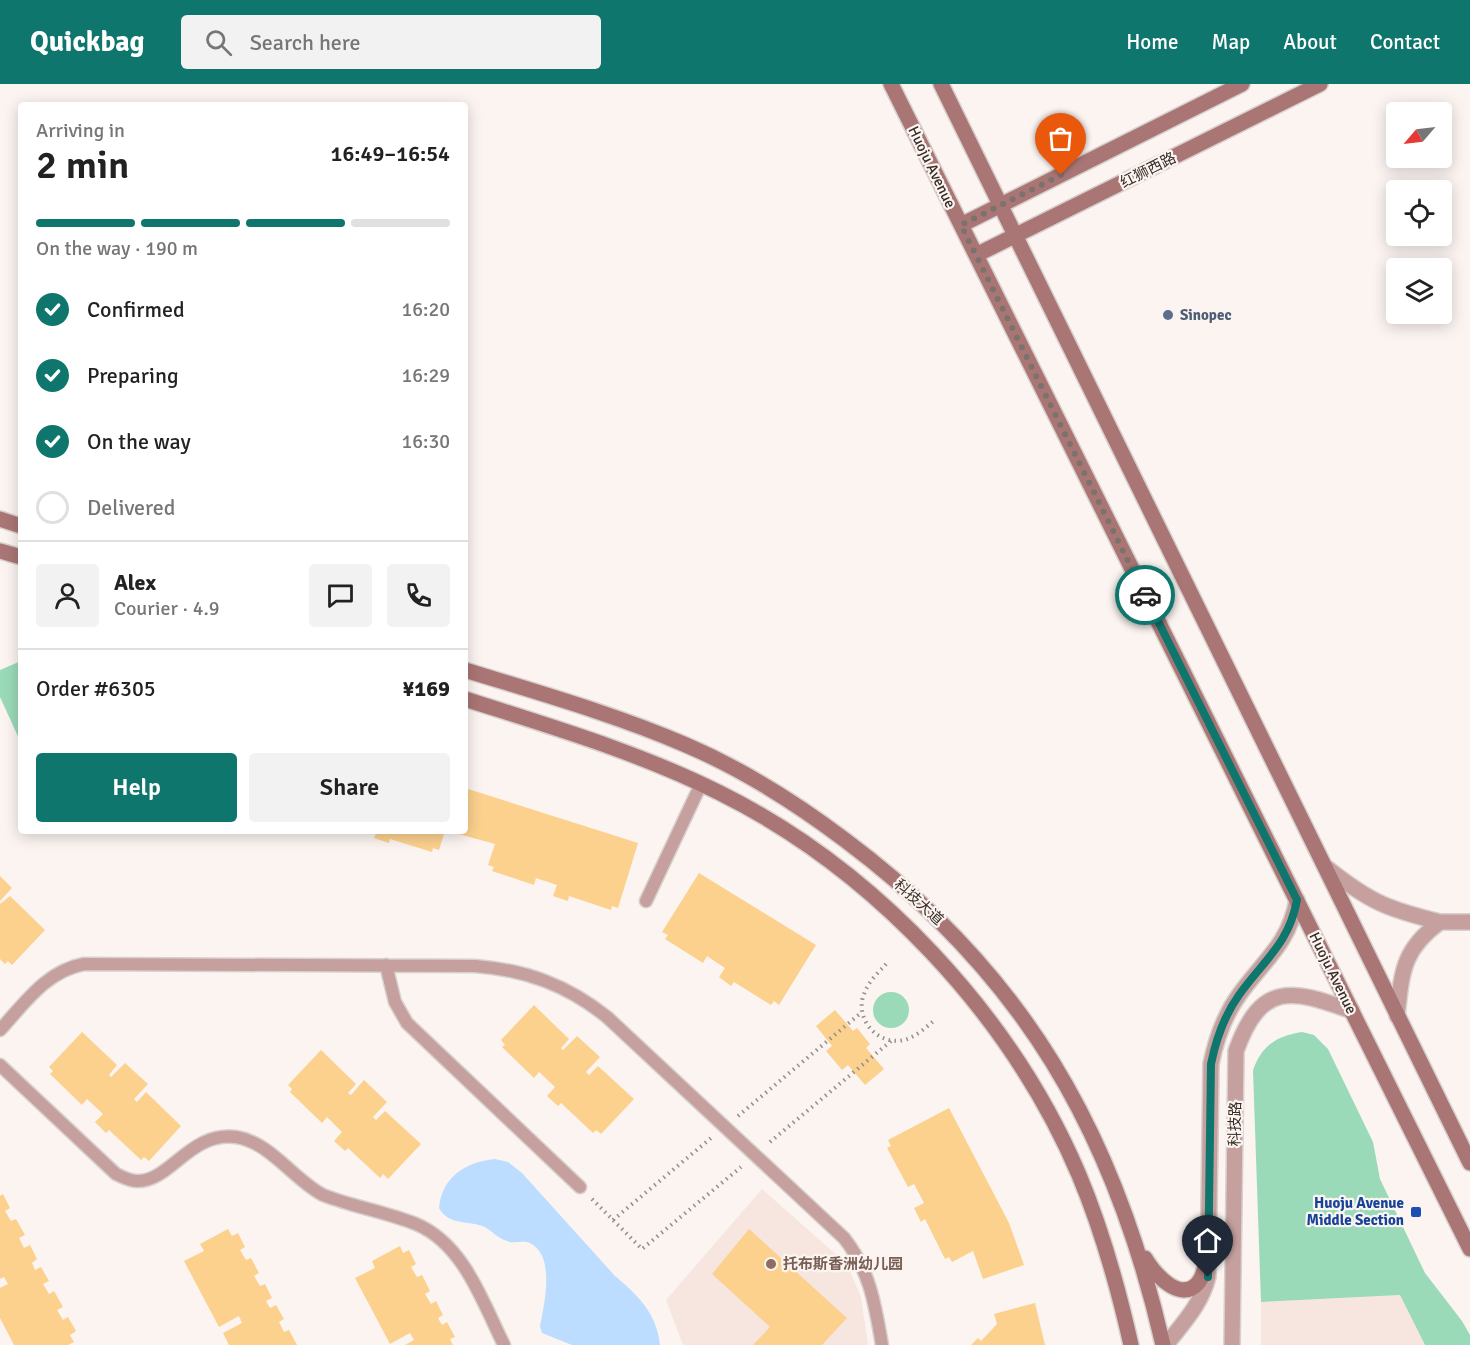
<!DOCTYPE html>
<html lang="en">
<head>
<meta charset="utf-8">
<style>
  :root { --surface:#fff; --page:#f2f2f2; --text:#222; --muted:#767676; --line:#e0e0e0; --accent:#0f766e }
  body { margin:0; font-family:Signika,"Noto Sans SC",sans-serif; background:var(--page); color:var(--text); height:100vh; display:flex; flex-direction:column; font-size:22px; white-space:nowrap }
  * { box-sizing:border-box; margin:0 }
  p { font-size:20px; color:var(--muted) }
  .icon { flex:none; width:33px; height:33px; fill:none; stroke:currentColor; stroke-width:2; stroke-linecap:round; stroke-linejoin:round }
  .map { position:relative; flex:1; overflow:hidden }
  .side { position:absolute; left:18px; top:18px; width:450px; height:732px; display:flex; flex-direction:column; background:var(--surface); border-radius:6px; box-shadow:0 3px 15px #0003 }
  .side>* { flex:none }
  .needle { width:39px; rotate:242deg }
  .controls { position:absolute; left:1386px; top:18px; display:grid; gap:12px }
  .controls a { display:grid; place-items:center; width:66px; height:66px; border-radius:6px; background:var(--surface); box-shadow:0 3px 15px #0003; font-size:30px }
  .pin { position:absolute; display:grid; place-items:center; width:51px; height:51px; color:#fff; margin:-62px -26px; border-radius:50% 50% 50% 0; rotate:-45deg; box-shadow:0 0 6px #0007 }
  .pin .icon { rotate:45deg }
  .courier { position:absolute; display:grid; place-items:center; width:60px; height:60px; margin:-30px; border:4px solid #0f766e; border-radius:50%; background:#fff; color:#222; box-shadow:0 2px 8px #0007 }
  .head em { font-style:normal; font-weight:600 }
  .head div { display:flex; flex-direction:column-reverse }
  .head { display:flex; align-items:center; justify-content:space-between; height:102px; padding:0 18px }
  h1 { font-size:39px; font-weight:600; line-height:45px }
  .bar { display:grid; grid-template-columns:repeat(4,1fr); gap:9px 6px; align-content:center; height:72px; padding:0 18px }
  .bar i { height:8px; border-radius:4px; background:var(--line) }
  .bar .current { background:var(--accent) }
  .bar p { grid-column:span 4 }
  .line { display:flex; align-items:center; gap:15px; padding:0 18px; border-top:2px solid var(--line) }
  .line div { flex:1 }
  .round { display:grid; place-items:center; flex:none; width:63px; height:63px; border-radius:6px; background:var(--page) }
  ol { padding:0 18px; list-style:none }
  li { display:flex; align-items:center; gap:18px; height:66px }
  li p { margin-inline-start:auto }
  li .icon { padding:6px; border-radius:50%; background:var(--accent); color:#fff; stroke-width:4 }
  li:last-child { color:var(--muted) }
  li i { width:33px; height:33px; border:3px solid var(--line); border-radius:50% }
  .cta { display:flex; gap:12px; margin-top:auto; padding:12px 18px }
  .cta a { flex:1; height:69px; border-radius:6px; background:var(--accent); color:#fff; font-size:24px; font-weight:600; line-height:69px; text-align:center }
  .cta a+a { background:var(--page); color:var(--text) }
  header { display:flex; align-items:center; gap:36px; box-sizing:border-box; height:84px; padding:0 30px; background:var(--accent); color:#fff }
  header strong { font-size:28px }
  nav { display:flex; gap:33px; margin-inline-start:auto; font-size:21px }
  .search { width:420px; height:54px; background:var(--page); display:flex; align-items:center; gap:15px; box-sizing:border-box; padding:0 21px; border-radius:6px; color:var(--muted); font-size:22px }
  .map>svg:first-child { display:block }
  .built { fill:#f6e6df }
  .green { fill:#9adab9 }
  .water { fill:#bcddff }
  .building { fill:#fcd18e }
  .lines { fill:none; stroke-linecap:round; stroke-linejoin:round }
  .service-casing { stroke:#d8d0cc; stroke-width:15 }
  .minor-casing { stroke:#d8d0cc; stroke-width:18 }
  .tertiary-casing { stroke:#d8d0cc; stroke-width:18 }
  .secondary-casing { stroke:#d8d0cc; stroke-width:18 }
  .path { stroke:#978d89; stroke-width:4; stroke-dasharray:1.5 4.5; stroke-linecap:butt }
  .service { stroke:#c5a09f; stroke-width:12 }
  .minor { stroke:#c5a09f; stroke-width:15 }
  .tertiary { stroke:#c5a09f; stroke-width:15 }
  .secondary { stroke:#aa7675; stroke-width:15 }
  .done { stroke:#7c726d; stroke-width:6; stroke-dasharray:0 10.8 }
  .route { stroke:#0f766e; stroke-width:8 }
  .service-dot { fill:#5c6f8a; stroke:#fbf4f1; stroke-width:2 }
  .transit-dot { fill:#1a4fb4; stroke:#fbf4f1; stroke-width:2 }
  .education-dot { fill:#8d6e63; stroke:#fbf4f1; stroke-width:2 }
  .labels { text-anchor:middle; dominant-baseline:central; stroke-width:4.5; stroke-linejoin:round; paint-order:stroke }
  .street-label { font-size:15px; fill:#382c26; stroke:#fbf4f1 }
  .service-label { font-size:15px; font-weight:bold; fill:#4e5e75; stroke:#fbf4f1; text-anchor:start }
  .transit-label { font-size:15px; font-weight:bold; fill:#164399; stroke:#fbf4f1; text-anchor:end }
  .education-label { font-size:15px; font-weight:bold; fill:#785e54; stroke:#fbf4f1; text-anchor:start }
</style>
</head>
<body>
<header>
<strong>Quickbag</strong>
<div class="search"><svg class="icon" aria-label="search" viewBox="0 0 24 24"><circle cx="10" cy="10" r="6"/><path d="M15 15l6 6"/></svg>Search here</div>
<nav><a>Home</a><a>Map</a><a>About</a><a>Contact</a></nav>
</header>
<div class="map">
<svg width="1470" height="1261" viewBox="0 0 1470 1261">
  <rect width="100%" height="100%" fill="#fbf4f1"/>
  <path class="built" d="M 762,1105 L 840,1174 L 849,1185 L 861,1213 L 868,1261 L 683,1261 L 666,1216 Z
    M 1400,1211 L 1425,1261 L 1261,1261 L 1261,1218 Z"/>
  <path class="green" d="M 21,577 L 21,659 L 0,613 L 0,586 Z
    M873 926a18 18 0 1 1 36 0a18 18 0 1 1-36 0Z
    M 1302,948 L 1314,951 L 1328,965 L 1373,1058 L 1380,1095 L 1425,1189 L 1462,1237 L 1470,1251 L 1470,1261 L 1425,1261 L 1400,1211 L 1261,1218 L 1253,986 C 1262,961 1277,952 1302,948 Z"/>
  <path class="water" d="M 495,1075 L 508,1078 L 522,1089 L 615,1192 C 638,1211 657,1230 660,1261 L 572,1261 L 542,1249 L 540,1242 C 544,1221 556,1172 530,1159 C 522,1156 514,1160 507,1157 C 496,1154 490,1143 479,1141 C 463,1137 448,1140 439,1124 C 442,1093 465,1078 495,1075 Z"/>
  <path class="building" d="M 465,704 L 638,759 L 618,824 L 612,822 L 611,826 L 569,812 L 568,817 L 553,812 L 557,801 L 536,794 L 534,801 L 492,787 L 494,783 L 488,781 L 495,760 L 451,748 L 465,747 Z
    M 377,747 L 445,747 L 439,766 L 433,764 L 432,768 L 390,755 L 389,759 L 374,754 Z
    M 699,789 L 816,861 L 779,921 L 774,917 L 771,921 L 734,898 L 731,902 L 719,893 L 725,884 L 707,872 L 703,879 L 665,855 L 668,851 L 662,848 Z
    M 0,792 L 12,804 L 0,817 Z
    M 10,812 L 45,846 L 12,881 L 8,877 L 5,880 L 0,875 L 0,820 Z
    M 534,921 L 569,955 L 561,964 L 563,966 L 577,952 L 600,973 L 586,988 L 589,991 L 598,982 L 634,1015 L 601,1050 L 596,1046 L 593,1049 L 561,1019 L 558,1022 L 547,1012 L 555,1003 L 539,988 L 534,994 L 502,963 L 505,961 L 501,956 Z
    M 835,926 L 853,947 L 857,944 L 870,960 L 866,964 L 884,985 L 865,1001 L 848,981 L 842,986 L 826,967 L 832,962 L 816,942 Z
    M 82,948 L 117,981 L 109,991 L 111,993 L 125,979 L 148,1000 L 134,1015 L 137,1018 L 146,1008 L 181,1042 L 149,1077 L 144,1073 L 141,1076 L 109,1046 L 106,1049 L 95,1038 L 103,1030 L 87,1015 L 82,1021 L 50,990 L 53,987 L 49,983 Z
    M 321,966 L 356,1000 L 348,1009 L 351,1011 L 364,996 L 387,1018 L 373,1033 L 376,1036 L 385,1027 L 421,1060 L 388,1095 L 383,1090 L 380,1094 L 348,1064 L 345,1067 L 334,1057 L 342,1048 L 327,1033 L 322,1039 L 290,1008 L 292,1005 L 288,1001 Z
    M 949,1024 L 1009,1139 L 1024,1181 L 983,1195 L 973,1167 L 952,1178 L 949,1173 L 945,1175 L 925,1135 L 921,1138 L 914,1124 L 924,1119 L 914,1100 L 908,1103 L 887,1064 L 891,1062 L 888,1056 Z
    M 3,1110 L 10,1124 L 5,1127 L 11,1137 L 16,1135 L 25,1151 L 19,1154 L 24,1164 L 30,1161 L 37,1175 L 32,1179 L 35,1186 L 41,1183 L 49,1197 L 43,1200 L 49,1210 L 54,1207 L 63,1223 L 57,1226 L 63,1236 L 68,1233 L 76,1247 L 70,1251 L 74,1258 L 68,1261 L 14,1261 L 0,1234 L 0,1204 L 8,1200 L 4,1193 L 0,1195 L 0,1112 Z
    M 228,1145 L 232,1152 L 238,1149 L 245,1163 L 240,1166 L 246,1176 L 251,1174 L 259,1189 L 254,1192 L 260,1202 L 265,1200 L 272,1214 L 266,1217 L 270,1224 L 276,1221 L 284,1235 L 279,1238 L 284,1248 L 289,1246 L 297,1261 L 229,1261 L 223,1249 L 242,1239 L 239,1232 L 219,1243 L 184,1177 L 204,1167 L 200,1160 Z
    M 749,1145 L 847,1234 L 822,1261 L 753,1261 L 770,1243 L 712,1190 Z
    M 400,1162 L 403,1169 L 409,1166 L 416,1180 L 411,1183 L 417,1193 L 422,1191 L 430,1207 L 425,1210 L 431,1220 L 436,1217 L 443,1231 L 438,1234 L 442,1241 L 447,1238 L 455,1253 L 450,1255 L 453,1261 L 405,1261 L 414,1256 L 410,1249 L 390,1260 L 355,1194 L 375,1184 L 372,1177 Z
    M 1035,1219 L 1045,1261 L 971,1261 L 978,1254 L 981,1257 L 997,1240 L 994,1230 Z"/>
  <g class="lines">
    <defs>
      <path id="service" d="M 646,817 L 701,700
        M 386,881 L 395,918 L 407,939 L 580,1103
        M 0,946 C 24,920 46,887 84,880 L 475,882 C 526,886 567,901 607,933 L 844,1154 C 870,1187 875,1220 882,1261
        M 0,981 L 116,1090 C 122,1093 130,1097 137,1097 C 170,1098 190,1047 236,1053 C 270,1058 294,1096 323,1111 C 354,1123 386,1128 416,1140 C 464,1160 483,1219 504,1261"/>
      <path id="minor" d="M 1327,784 C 1370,818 1387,825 1440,838 C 1402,866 1402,888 1397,932
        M 1440,838 L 1470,838"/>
      <path id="tertiary" d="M 1166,1261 C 1183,1239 1201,1221 1208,1193 L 1211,980 C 1216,955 1224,932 1239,911 C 1263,877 1289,860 1297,816
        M 1232,1261 L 1236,967 C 1261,897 1292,905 1352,927"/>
      <path id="secondary" d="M 891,0 L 1470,1165
        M 941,0 L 1470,1079
        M 961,141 L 1242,0
        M 976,171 L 1320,0
        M 0,435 L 21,442
        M 0,467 L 21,473
        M 465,586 C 539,609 614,630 686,661 C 742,685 796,719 845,756 C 1023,889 1114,1047 1163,1261
        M 465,615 C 552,643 638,668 720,709 C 875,786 1011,931 1079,1091 C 1102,1146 1118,1203 1131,1261
        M 1145,1174 C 1154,1189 1180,1220 1198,1199 C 1205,1191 1206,1177 1209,1167"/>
    </defs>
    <use href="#service" class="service-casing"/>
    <use href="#minor" class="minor-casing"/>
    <use href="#tertiary" class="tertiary-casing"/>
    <use href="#secondary" class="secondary-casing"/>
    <path class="path" d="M 886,880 C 878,889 868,898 864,910 C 854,935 878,962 904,956 C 916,953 926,943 935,936
      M 738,1032 L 862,928
      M 770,1058 L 891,957
      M 592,1115 L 642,1165 L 741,1083
      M 613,1136 L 711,1054"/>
    <use href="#service" class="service"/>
    <use href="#minor" class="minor"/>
    <use href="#tertiary" class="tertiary"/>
    <use href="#secondary" class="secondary"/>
  </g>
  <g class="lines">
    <path class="done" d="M 1061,91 L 961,141 L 1145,511"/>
    <path class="route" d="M 1145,511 L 1297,816 C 1289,860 1263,877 1239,911 C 1224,932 1216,955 1211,980 L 1208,1193"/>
  </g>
  <circle class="service-dot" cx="1168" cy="231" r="6"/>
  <rect class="transit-dot" x="1410" y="1122" width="12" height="12" rx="3"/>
  <circle class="education-dot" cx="771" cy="1180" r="6"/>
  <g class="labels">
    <g class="street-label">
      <text transform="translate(932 83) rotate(64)">Huoju Avenue</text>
      <text transform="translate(1148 86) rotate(-27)">红狮西路</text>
      <text transform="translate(919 818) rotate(42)">科技大道</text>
      <text transform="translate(1333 889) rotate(64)">Huoju Avenue</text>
      <text transform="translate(1235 1040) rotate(-89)">科技路</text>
    </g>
    <g class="service-label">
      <text x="1180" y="231">Sinopec</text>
    </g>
    <g class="transit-label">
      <text x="1404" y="1119">Huoju Avenue<tspan x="1404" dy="17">Middle Section</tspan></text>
    </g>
    <g class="education-label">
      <text x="783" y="1180">托布斯香洲幼儿园</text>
    </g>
  </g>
</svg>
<div class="controls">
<a><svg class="needle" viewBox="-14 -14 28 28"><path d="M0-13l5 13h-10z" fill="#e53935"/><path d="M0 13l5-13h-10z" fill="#767676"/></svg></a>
<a><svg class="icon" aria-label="locate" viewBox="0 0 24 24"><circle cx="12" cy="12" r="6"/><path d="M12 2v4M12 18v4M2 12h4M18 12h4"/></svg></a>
<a><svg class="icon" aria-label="layers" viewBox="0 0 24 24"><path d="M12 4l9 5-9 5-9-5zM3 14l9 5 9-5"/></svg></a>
</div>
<div class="pin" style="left:1061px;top:91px;background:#ea580c"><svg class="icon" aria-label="bag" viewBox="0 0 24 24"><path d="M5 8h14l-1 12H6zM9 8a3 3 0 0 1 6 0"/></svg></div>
<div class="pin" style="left:1208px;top:1193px;background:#1f2937"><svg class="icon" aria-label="home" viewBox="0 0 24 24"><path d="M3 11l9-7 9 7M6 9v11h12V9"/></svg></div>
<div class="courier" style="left:1145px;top:511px"><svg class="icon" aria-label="car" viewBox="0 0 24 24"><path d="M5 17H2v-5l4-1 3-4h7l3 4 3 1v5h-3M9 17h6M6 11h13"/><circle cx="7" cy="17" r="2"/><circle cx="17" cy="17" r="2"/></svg></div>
<section class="side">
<div class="head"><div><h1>2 min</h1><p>Arriving in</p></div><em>16:49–16:54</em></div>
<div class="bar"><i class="current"></i><i class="current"></i><i class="current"></i><i></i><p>On the way · 190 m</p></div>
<ol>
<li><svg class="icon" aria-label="check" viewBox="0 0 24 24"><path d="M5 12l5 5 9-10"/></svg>Confirmed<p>16:20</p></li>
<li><svg class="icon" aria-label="check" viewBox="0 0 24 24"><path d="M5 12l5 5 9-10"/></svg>Preparing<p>16:29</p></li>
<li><svg class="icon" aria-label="check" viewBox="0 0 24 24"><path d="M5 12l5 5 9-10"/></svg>On the way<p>16:30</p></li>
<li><i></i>Delivered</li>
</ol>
<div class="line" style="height:108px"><a class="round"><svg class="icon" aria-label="person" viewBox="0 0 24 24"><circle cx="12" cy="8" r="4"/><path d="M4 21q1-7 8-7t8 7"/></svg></a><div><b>Alex</b><p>Courier · 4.9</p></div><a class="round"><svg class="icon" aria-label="chat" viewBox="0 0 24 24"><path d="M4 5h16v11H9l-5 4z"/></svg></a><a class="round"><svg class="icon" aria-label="phone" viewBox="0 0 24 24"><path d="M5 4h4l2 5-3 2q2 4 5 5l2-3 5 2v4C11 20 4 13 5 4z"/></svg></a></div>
<div class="line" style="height:78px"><div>Order #6305</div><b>¥169</b></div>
<div class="cta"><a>Help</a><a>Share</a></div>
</section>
</div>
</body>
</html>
